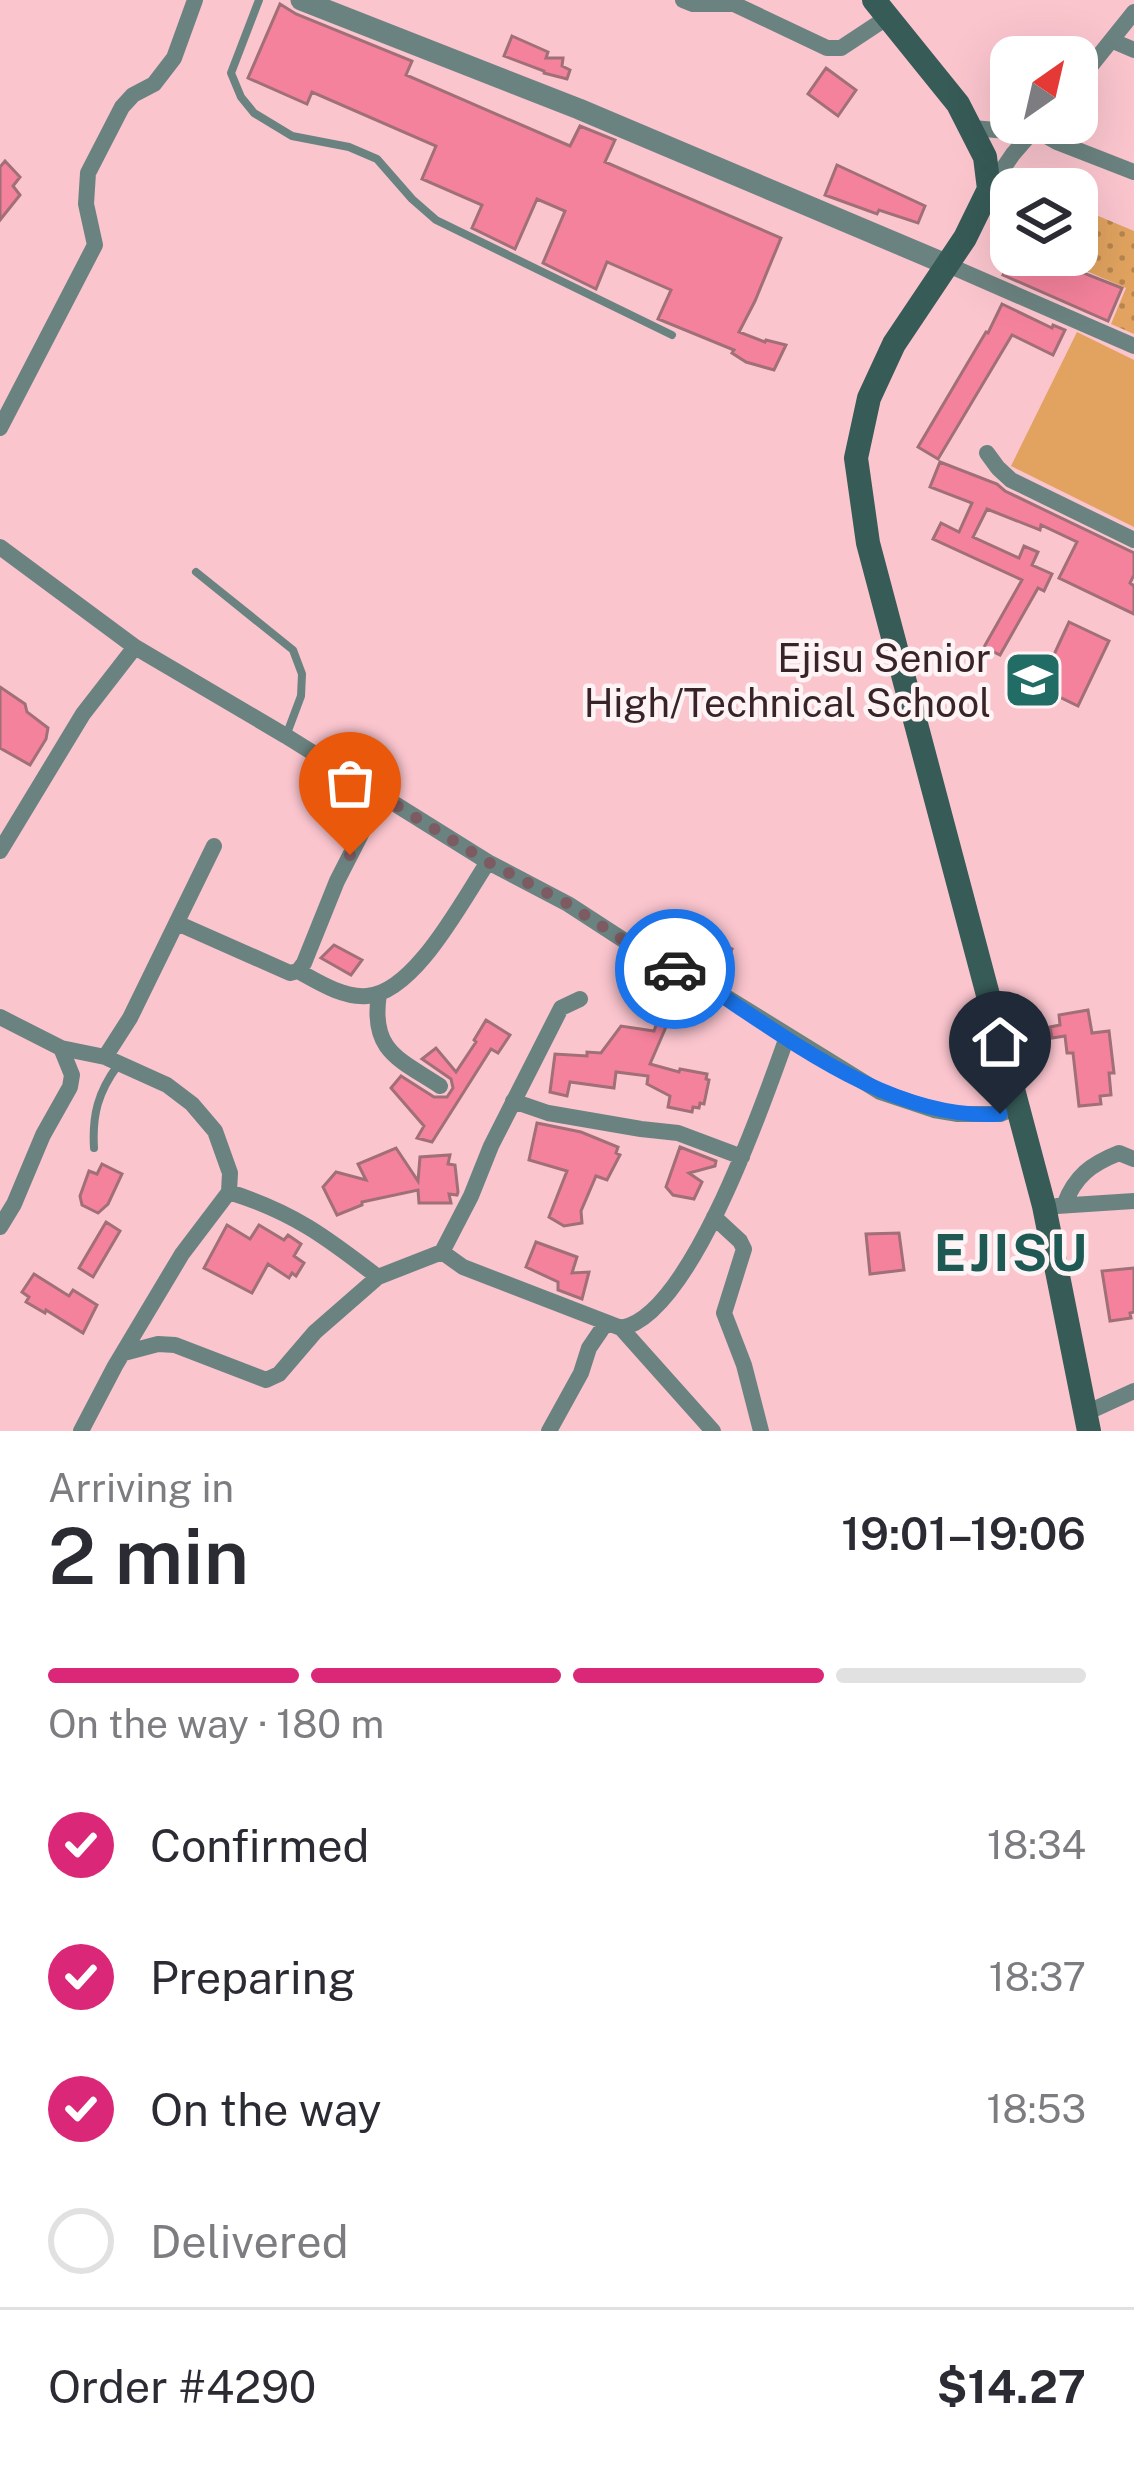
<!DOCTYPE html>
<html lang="en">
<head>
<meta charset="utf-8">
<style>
  :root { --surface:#fff; --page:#f7f7f7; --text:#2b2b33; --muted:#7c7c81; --line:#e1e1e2; --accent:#db2777 }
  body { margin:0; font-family:"Public Sans",sans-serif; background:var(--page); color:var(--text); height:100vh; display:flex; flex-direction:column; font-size:45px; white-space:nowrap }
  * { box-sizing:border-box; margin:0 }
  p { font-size:39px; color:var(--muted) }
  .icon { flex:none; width:66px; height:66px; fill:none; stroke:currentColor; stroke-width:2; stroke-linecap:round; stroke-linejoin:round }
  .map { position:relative; height:1431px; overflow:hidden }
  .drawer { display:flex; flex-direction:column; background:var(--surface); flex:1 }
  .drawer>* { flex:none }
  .needle { width:78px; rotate:34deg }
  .controls { position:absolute; left:990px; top:36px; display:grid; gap:24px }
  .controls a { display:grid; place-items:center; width:108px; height:108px; border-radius:24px; background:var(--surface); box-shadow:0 12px 48px #0002; font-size:60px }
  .pin { position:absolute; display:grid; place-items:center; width:102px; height:102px; color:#fff; margin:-123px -51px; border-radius:50% 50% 50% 0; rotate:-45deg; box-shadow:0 0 12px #0007 }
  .pin .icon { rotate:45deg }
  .courier { position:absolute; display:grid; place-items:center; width:120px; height:120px; margin:-60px; border:9px solid #1a73e8; border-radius:50%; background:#fff; color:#222; box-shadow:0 3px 15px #0007 }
  .head em { font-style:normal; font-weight:600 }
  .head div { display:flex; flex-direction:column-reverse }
  .head { display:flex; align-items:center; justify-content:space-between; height:204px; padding:0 48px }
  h1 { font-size:78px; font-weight:600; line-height:90px }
  .bar { display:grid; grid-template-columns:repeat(4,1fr); gap:18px 12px; align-content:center; height:144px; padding:0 48px }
  .bar i { height:15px; border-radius:9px; background:var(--line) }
  .bar .selected { background:var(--accent) }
  .bar p { grid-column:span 4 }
  .line { display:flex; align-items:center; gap:30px; padding:0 48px; border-top:3px solid var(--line) }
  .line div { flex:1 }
  ol { padding:0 48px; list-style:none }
  li { display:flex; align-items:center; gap:36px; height:132px }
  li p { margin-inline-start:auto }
  li .icon { padding:12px; border-radius:50%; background:var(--accent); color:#fff; stroke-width:4 }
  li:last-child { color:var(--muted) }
  li i { width:66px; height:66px; border:6px solid var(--line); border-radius:50% }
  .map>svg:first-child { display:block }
  .grass { fill:url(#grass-dots) }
  .park { fill:#e1a35f }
  .building { fill:#f5829c; stroke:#a06f78; stroke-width:3 }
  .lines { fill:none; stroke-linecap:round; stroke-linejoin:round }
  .service { stroke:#6b8380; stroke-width:8 }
  .minor { stroke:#6b8380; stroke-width:16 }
  .tertiary { stroke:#6b8380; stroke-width:21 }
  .secondary { stroke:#375b57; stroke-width:24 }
  .done { stroke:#7c5c62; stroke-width:12; stroke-dasharray:0 21.6 }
  .route { stroke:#1a73e8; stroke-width:15 }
  .labels { text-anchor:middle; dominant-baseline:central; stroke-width:9; stroke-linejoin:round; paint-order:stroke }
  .poi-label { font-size:39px; fill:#382428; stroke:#fef3f5; text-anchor:end }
  .district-label { font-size:51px; font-weight:bold; letter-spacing:3px; fill:#1f5954; stroke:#fef3f5 }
</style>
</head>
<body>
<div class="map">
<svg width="1134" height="1431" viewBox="0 0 1134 1431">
  <defs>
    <pattern id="grass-dots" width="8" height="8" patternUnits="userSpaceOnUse" patternTransform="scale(3)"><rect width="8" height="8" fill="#e1a35f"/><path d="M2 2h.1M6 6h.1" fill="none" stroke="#b7854e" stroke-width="1.8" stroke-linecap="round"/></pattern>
  </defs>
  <rect width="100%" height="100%" fill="#fbc5ce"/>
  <path class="grass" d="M 1077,207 L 1134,231 L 1134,334 L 1111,324 L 1126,288 L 1049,255 L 1077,255 Z"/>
  <path class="park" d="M 1077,332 L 1134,360 L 1134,527 L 1011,466 Z"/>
  <path class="building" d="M 280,4 L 296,14 L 412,61 L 406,75 L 570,146 L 580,126 L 615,140 L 605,162 L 781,238 L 755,301 L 739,332 L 765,342 L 766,340 L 786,345 L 774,370 L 746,362 L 732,353 L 734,350 L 658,319 L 671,290 L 607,262 L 596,289 L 543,263 L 565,211 L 537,199 L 515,249 L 472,228 L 482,205 L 422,179 L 436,146 L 312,92 L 307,104 L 248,78 Z
    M 512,36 L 548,52 L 546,58 L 563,58 L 562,66 L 570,70 L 567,79 L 544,73 L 544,71 L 504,56 Z
    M 826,68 L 856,90 L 838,116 L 808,94 Z
    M 5,161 L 20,177 L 13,186 L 20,195 L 0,220 L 0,167 Z
    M 837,165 L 925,206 L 918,223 L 879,210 L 877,214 L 825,195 Z
    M 1012,255 L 1038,255 L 1122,288 L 1108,321 L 1003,275 Z
    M 1002,304 L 1052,328 L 1053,325 L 1065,330 L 1053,355 L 1012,335 L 938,459 L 918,447 L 986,332 L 988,333 Z
    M 940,462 L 997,484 L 1005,491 L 1134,553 L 1134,575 L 1130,583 L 1134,586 L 1134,614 L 1059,578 L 1077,542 L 1041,525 L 1040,530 L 987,509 L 973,537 L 1019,558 L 1024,546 L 1038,552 L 1032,565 L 1052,574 L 1044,591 L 1038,588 L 1000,655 L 984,647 L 1022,580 L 933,539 L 941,523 L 959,532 L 972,503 L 930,487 Z
    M 1069,622 L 1109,641 L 1078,706 L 1039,687 Z
    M 0,687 L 25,704 L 27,712 L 48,728 L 46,739 L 30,765 L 0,748 Z
    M 696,932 L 732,949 L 722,970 L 688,956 Z
    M 334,945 L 362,960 L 351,975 L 321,958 Z
    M 665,999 L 675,1006 L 650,1064 L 679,1072 L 680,1069 L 707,1074 L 706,1079 L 709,1080 L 704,1104 L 700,1103 L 699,1108 L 693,1107 L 692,1112 L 668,1107 L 670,1096 L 647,1084 L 648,1076 L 616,1072 L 614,1088 L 570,1082 L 567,1096 L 550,1092 L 555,1054 L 587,1056 L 587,1052 L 601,1053 L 621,1026 L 654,1031 Z
    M 1088,1010 L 1092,1033 L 1109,1031 L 1114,1073 L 1109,1073 L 1111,1095 L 1100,1096 L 1101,1104 L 1079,1106 L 1073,1053 L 1067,1053 L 1065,1036 L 1052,1038 L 1050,1027 L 1060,1025 L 1059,1015 Z
    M 486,1020 L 510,1035 L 498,1053 L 491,1049 L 432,1142 L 417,1138 L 424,1126 L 391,1088 L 401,1076 L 434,1097 L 447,1097 L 453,1088 L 451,1079 L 422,1059 L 436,1048 L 456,1072 L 476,1042 L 474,1040 Z
    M 537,1123 L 581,1132 L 618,1147 L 616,1153 L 620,1155 L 607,1180 L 596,1176 L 581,1211 L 582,1223 L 564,1226 L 549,1217 L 567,1171 L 529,1160 Z
    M 680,1147 L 716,1161 L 715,1166 L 689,1173 L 702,1182 L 694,1199 L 673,1195 L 666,1187 Z
    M 396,1148 L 418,1181 L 420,1157 L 450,1155 L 448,1164 L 455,1165 L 458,1192 L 457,1195 L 449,1194 L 451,1203 L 419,1203 L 418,1190 L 362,1202 L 362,1205 L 337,1215 L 323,1187 L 336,1172 L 366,1180 L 358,1164 Z
    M 102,1164 L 122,1174 L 108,1204 L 98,1213 L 82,1205 L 80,1196 L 89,1171 L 97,1174 Z
    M 106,1222 L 120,1231 L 93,1277 L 79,1268 Z
    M 227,1225 L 250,1239 L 259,1225 L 284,1240 L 288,1235 L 301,1244 L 294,1256 L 304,1263 L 296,1276 L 292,1273 L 289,1278 L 268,1264 L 252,1293 L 204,1268 Z
    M 899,1233 L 904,1270 L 870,1274 L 866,1234 Z
    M 536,1242 L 577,1257 L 572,1273 L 589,1272 L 582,1299 L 558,1290 L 558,1282 L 526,1267 Z
    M 1134,1268 L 1134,1312 L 1130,1313 L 1131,1318 L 1110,1321 L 1102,1271 Z
    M 34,1274 L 69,1296 L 73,1290 L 97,1305 L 83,1333 L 46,1310 L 45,1313 L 26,1302 L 29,1297 L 22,1292 Z"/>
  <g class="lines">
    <path class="service" d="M 259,0 L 231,73 L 241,97 L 254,113 L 292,136 L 349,147 L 377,159 L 412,199 L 436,220 L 672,335
      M 196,572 L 293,650 L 302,674 L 301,696 L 286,736
      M 94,1148 C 92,1115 98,1092 118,1065"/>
    <path class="minor" d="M 683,0 L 693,4 L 734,4 L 827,48 L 841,48 L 888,17
      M 1113,41 L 1134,50
      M 1077,83 L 1134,12
      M 973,128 L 1030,133
      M 1034,129 L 1057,142 L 1134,172
      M 989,189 L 1013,154 L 1039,124
      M 948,265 L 1134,346
      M 0,428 L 95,245 L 86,204 L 88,173 L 122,107 L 133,95 L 154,84 L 174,58 L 195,0
      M 987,453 L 998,468 L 1011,480 L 1134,540
      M 0,547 L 135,647 L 286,736 L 488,862 L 568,904 L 645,954 L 692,976 L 880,1092 L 934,1110 L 958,1114 L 1000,1114 L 1018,1107
      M 0,851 L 83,714 L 135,647
      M 177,923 L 290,973 L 298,971 L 304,963 L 337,881 L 381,795
      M 298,971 C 318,982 343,998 367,996 C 415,993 463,899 488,862
      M 379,994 C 370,1051 399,1059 440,1086
      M 0,1017 L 61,1048 L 105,1057 L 167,1085 L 192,1104 L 215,1131 L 230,1173 L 229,1192 L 182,1254 L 115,1366 L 81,1431
      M 105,1057 L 130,1018 L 214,846
      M 513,1101 L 548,1113 L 641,1129 L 678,1133 L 742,1157
      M 229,1192 C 293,1212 326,1237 378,1277
      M 1064,1205 C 1075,1176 1091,1164 1119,1153 L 1134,1159
      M 1057,1206 L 1134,1201
      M 714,1217 L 740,1241 L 744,1249 L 724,1313 L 744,1365 L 761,1431
      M 0,1227 L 14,1204 L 43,1135 L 70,1087 L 72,1075 L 61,1048
      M 442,1252 L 463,1267 L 621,1328 L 713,1431
      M 621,1328 C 691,1316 764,1101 787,1037
      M 124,1353 L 158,1344 L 175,1345 L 266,1380 L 279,1374 L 315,1332 L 378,1277 L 442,1252 L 471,1196 L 491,1146 L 561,1008 L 580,999
      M 1086,1413 L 1134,1391
      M 549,1431 L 581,1373 L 589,1348 L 606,1323"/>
    <path class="tertiary" d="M 301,0 L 579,109 L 948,265"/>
    <path class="secondary" d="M 874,0 L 958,104 L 985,157 L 989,189 L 965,238 L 894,344 L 869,398 L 856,458 L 868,543 L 1044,1206 L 1089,1431"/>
  </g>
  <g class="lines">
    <path class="done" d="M 350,855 L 381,796 L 488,862 L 568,904 L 645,954 L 675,969"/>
    <path class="route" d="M 675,969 L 692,976 C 781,1033 890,1122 1000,1114"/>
  </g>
  <defs>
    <symbol id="school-square" viewBox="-11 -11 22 22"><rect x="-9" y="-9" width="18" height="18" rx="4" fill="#226c66" stroke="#fef3f5"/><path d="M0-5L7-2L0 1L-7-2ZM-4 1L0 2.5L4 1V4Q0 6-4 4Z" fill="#fff"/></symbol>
  </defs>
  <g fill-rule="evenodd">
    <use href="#school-square" x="1000" y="647" width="66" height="66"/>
  </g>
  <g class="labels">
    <g class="poi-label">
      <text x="991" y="658">Ejisu Senior<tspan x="991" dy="45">High/Technical School</tspan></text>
    </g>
    <g class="district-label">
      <text x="1012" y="1252">EJISU</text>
    </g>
  </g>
</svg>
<div class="controls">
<a><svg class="needle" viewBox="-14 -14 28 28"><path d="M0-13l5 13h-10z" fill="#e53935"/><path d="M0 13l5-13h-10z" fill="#7c7c81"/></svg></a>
<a><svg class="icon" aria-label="layers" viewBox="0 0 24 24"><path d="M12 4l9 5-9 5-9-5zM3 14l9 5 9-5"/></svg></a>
</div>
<div class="pin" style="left:350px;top:855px;background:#ea580c"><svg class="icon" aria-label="bag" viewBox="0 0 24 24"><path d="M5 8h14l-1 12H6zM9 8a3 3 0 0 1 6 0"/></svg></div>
<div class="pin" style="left:1000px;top:1114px;background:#1f2937"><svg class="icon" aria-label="home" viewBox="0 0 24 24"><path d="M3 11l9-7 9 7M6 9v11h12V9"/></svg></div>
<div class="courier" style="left:675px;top:969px"><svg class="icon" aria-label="car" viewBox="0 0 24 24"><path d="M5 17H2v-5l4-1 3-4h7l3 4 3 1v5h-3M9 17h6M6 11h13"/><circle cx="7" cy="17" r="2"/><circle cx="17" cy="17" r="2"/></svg></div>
</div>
<section class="drawer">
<div class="head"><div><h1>2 min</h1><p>Arriving in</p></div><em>19:01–19:06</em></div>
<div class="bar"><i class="selected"></i><i class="selected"></i><i class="selected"></i><i></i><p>On the way · 180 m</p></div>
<ol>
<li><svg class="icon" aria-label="check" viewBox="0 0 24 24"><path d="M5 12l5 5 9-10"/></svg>Confirmed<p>18:34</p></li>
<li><svg class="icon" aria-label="check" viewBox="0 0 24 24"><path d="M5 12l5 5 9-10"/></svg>Preparing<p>18:37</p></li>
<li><svg class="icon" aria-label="check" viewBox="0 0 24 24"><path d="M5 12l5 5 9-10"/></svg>On the way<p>18:53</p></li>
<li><i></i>Delivered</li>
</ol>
<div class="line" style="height:156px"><div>Order #4290</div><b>$14.27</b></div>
</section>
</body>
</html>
